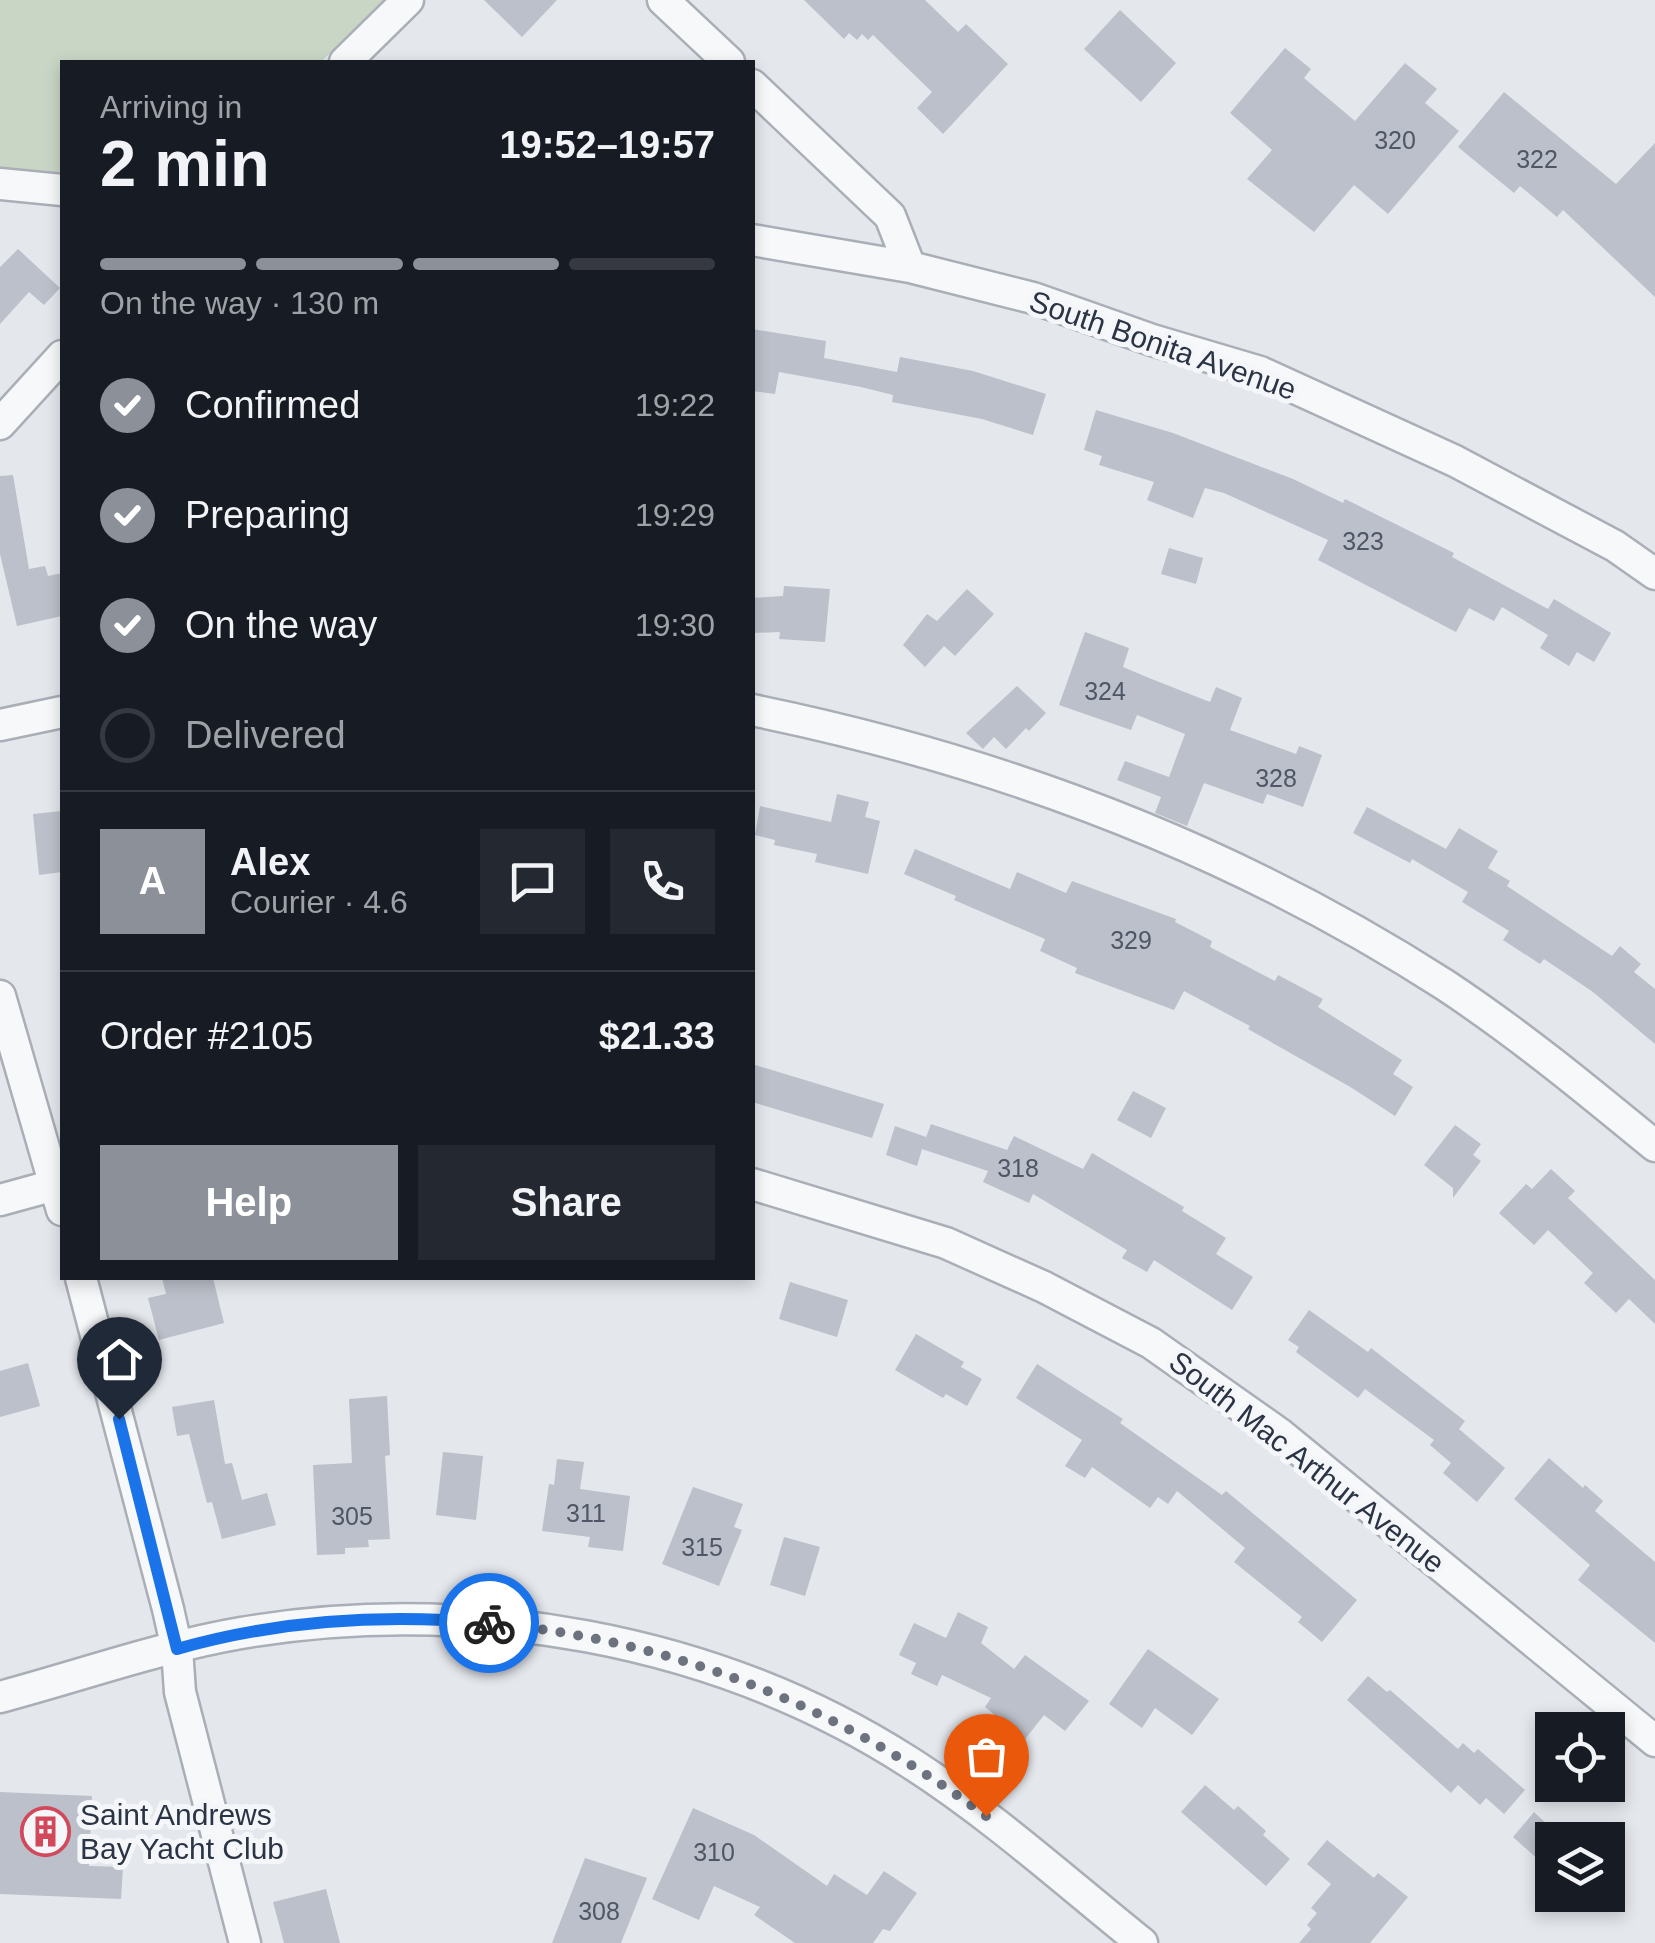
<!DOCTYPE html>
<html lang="en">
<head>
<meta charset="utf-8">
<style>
  :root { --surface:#171b24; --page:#242831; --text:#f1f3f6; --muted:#9ea1a6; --line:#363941; --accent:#8c9099 }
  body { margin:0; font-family:Helvetica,sans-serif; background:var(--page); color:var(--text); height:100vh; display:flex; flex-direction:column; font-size:38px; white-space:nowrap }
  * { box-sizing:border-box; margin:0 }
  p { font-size:32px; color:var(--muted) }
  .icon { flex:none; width:55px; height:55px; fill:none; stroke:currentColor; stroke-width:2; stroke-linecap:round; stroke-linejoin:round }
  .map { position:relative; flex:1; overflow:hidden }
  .panel { position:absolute; left:60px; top:60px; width:695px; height:1220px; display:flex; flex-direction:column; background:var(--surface); border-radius:0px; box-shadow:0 5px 15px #0003 }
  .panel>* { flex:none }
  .fabs { position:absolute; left:1535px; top:1712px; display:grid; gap:20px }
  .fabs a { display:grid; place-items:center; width:90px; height:90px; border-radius:0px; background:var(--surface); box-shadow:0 5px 15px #0003; font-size:50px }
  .pin { position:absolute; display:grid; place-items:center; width:85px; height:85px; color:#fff; margin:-102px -42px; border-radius:50% 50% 50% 0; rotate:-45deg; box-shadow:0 0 10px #0007 }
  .pin .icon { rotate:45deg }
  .courier { position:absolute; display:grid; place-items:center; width:100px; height:100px; margin:-50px; border:8px solid #1a73e8; border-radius:50%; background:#fff; color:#222; box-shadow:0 2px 12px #0007 }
  .overview em { font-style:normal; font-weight:600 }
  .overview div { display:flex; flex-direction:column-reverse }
  .overview { display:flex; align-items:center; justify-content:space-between; height:170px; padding:0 40px }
  h1 { font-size:65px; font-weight:600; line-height:75px }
  .bar { display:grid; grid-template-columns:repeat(4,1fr); gap:15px 10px; align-content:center; height:120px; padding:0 40px }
  .bar i { height:12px; border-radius:8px; background:var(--line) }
  .bar .on { background:var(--accent) }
  .bar p { grid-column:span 4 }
  .line { display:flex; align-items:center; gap:25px; padding:0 40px; border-top:2px solid var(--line) }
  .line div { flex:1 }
  .round { display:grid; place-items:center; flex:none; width:105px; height:105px; border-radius:0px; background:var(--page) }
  ol { padding:0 40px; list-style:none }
  li { display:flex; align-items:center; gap:30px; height:110px }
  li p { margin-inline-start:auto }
  li .icon { padding:10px; border-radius:50%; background:var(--accent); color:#fff; stroke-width:4 }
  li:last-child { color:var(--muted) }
  li i { width:55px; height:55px; border:5px solid var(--line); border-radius:50% }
  .primary-button { display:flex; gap:20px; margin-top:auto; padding:20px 40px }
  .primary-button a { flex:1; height:115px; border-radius:0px; background:var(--accent); color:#fff; font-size:40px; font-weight:600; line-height:115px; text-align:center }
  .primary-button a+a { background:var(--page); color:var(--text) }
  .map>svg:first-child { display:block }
  .green { fill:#c9d6c5 }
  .building { fill:#bbc0ca }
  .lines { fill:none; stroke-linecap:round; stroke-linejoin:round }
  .minor-casing { stroke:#a9aeb7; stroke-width:35 }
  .minor { stroke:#f7f8fa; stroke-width:30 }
  .done { stroke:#6c737f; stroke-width:10; stroke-dasharray:0 18 }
  .route { stroke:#1a73e8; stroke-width:12 }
  .labels { text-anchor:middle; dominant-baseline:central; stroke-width:10; stroke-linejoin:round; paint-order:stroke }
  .number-label { font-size:25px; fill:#4f5766 }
  .street-label { font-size:30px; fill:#2b3445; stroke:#f4f6f9 }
  .poi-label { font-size:30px; fill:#2b3445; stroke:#f4f6f9; text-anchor:start }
</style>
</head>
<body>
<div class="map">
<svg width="1655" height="1943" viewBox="0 0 1655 1943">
  <rect width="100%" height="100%" fill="#e4e7ec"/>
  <path class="green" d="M 0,0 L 384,0 L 321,62 L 62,62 L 62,174 L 0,168 Z"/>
  <path class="building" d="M 484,0 L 557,0 L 522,37 Z
    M 804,0 L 925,0 L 958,32 L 966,24 L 1008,64 L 943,134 L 917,108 L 932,92 L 873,35 L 868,40 L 862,34 L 857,40 L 849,33 L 844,39 Z
    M 1120,10 L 1176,63 L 1141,102 L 1084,49 Z
    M 1285,48 L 1311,69 L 1304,78 L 1355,121 L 1405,63 L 1437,89 L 1425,103 L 1459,131 L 1388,214 L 1354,185 L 1314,232 L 1247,179 L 1272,150 L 1230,113 Z
    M 1504,92 L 1616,184 L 1655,143 L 1655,297 L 1563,210 L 1557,217 L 1520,186 L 1514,193 L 1458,147 Z
    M 18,249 L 60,288 L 44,305 L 29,292 L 0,324 L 0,267 Z
    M 752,329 L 826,341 L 824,358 L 897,372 L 900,357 L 973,371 L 1046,394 L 1033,435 L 982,419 L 892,402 L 893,395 L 861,387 L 779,372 L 775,394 L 752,391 Z
    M 1096,410 L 1173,433 L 1293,479 L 1343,503 L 1345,499 L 1454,553 L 1452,557 L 1548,609 L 1554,599 L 1611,633 L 1594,662 L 1577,652 L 1569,666 L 1540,648 L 1548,635 L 1502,607 L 1494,621 L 1469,608 L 1456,632 L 1318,560 L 1328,540 L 1224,493 L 1205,488 L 1193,518 L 1147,500 L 1154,482 L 1099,465 L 1102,456 L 1084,450 Z
    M 13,475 L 29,569 L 45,566 L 48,576 L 62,573 L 62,616 L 17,626 L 0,554 L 0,476 Z
    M 1169,548 L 1203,558 L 1196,584 L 1161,574 Z
    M 784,586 L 830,589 L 825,642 L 779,639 L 780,632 L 752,633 L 752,598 L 783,596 Z
    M 967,589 L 994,614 L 955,656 L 944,646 L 925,667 L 903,645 L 927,614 L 937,621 Z
    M 1085,632 L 1129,648 L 1123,667 L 1149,678 L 1210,702 L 1216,687 L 1242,698 L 1230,730 L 1296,754 L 1299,746 L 1322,755 L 1303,807 L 1267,794 L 1263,804 L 1204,783 L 1187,826 L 1155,813 L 1161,797 L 1117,780 L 1125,761 L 1169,777 L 1185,734 L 1137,715 L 1131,730 L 1059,705 Z
    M 1017,686 L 1046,713 L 1029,731 L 1026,728 L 1006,749 L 994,737 L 983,749 L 966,733 Z
    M 837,794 L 869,802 L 865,817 L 880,821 L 868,874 L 815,862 L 817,854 L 774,845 L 775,840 L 755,835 L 760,806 L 831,822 Z
    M 1367,807 L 1446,849 L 1459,828 L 1498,851 L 1488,868 L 1510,881 L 1507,886 L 1612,956 L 1620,946 L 1641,964 L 1634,972 L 1655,989 L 1655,1044 L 1593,992 L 1544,959 L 1540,964 L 1503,940 L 1509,931 L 1462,902 L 1468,892 L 1412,859 L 1410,863 L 1353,833 Z
    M 62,811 L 62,872 L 39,875 L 33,814 Z
    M 915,849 L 1010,889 L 1017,872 L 1066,893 L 1072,881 L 1176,919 L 1175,922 L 1212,941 L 1210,947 L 1275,981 L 1278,975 L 1323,999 L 1318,1007 L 1402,1060 L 1393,1074 L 1413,1087 L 1395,1116 L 1352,1088 L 1248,1029 L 1250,1026 L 1184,991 L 1174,1010 L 1075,973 L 1077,968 L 1040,951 L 1045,939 L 954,900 L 956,896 L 904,874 Z
    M 752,1064 L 884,1104 L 872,1138 L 752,1102 Z
    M 1133,1091 L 1166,1108 L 1151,1138 L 1117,1120 Z
    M 931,1124 L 1007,1150 L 1014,1136 L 1083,1169 L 1092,1153 L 1184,1207 L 1182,1211 L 1226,1238 L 1216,1254 L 1253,1277 L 1232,1310 L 1154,1260 L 1147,1272 L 1122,1258 L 1127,1250 L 1033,1194 L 1029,1203 L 983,1182 L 988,1171 L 922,1149 L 917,1166 L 886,1155 L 895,1126 L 926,1137 L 924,1143 Z
    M 1455,1125 L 1481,1144 L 1473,1155 L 1481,1161 L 1453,1198 L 1453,1188 L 1424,1165 Z
    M 1551,1169 L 1575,1191 L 1568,1198 L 1655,1280 L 1655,1324 L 1629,1299 L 1616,1313 L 1584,1283 L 1593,1273 L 1548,1230 L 1534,1245 L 1499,1213 L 1526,1184 L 1532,1189 Z
    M 162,1278 L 213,1278 L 224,1323 L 159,1340 L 148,1298 L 166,1294 Z
    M 790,1282 L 848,1300 L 837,1337 L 779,1319 Z
    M 1309,1310 L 1368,1352 L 1371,1348 L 1465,1421 L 1459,1429 L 1505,1468 L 1477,1502 L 1443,1473 L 1451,1463 L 1430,1445 L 1434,1440 L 1365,1389 L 1358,1398 L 1296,1352 L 1299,1347 L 1288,1340 Z
    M 916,1334 L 964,1362 L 961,1367 L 982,1379 L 967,1406 L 946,1394 L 943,1398 L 895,1370 Z
    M 28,1363 L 40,1406 L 0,1417 L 0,1371 Z
    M 1037,1364 L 1123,1419 L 1120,1423 L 1222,1495 L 1226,1491 L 1357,1600 L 1322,1642 L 1298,1622 L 1302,1617 L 1234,1562 L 1245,1548 L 1177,1491 L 1168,1504 L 1158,1497 L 1150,1508 L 1092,1467 L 1085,1478 L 1065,1466 L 1082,1440 L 1016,1398 Z
    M 387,1396 L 390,1455 L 385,1456 L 390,1539 L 368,1540 L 369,1547 L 345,1548 L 345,1554 L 317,1555 L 313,1465 L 352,1463 L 349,1399 Z
    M 214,1400 L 225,1464 L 232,1463 L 242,1500 L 267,1493 L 276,1525 L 222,1539 L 212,1502 L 207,1503 L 189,1434 L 177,1436 L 172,1407 Z
    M 443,1452 L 483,1456 L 476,1520 L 436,1515 Z
    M 1549,1458 L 1583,1488 L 1585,1485 L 1603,1501 L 1595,1511 L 1655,1562 L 1655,1643 L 1578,1580 L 1590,1565 L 1514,1499 Z
    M 557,1459 L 584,1462 L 580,1489 L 630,1496 L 623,1551 L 588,1547 L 590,1537 L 542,1531 L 549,1484 L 554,1485 Z
    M 693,1487 L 743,1504 L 734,1527 L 742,1530 L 719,1586 L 662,1564 Z
    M 784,1537 L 820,1547 L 805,1596 L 770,1585 Z
    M 958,1612 L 988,1627 L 981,1643 L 1014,1669 L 1025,1655 L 1089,1701 L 1065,1731 L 1044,1715 L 1019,1747 L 994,1728 L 1001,1720 L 985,1707 L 991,1698 L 942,1675 L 937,1686 L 911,1674 L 916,1663 L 899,1655 L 914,1623 L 946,1638 Z
    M 1148,1649 L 1219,1699 L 1192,1735 L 1155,1708 L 1142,1728 L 1109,1704 Z
    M 1368,1676 L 1387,1692 L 1390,1690 L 1458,1749 L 1463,1743 L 1474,1753 L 1478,1749 L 1525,1790 L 1504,1814 L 1486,1798 L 1480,1805 L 1458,1785 L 1451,1793 L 1347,1700 Z
    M 1205,1785 L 1234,1810 L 1238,1806 L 1266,1831 L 1263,1835 L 1290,1859 L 1266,1886 L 1181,1812 Z
    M 0,1792 L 92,1796 L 89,1866 L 123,1867 L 121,1899 L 0,1894 Z
    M 693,1808 L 754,1835 L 827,1886 L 834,1874 L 867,1895 L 884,1871 L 917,1893 L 890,1931 L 883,1929 L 873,1943 L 795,1943 L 754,1915 L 760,1907 L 714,1886 L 699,1920 L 652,1899 Z
    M 1534,1812 L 1552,1829 L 1552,1872 L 1513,1837 Z
    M 1327,1840 L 1374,1878 L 1378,1873 L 1408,1897 L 1370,1943 L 1299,1943 L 1311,1929 L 1307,1925 L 1317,1913 L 1311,1908 L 1331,1884 L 1307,1864 Z
    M 585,1858 L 647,1878 L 621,1943 L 552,1943 Z
    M 326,1889 L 340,1943 L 284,1943 L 273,1902 Z"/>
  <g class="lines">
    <defs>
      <path id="minor" d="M 663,0 L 729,62
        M 345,62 L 408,0
        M 752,85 L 890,216 L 910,267
        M 0,184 L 62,190
        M 752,240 L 910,267 L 1033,298 L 1152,340 L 1260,372 L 1455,461 L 1615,546 L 1655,574
        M 0,424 L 62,356
        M 752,710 C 997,760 1234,849 1445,985 C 1519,1034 1587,1090 1655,1146
        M 0,725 L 62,712
        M 0,996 L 62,1210
        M 752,1184 L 946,1243 L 1044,1287 L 1151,1343 L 1280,1434 L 1655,1741
        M 0,1200 L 62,1183
        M 81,1278 L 168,1609 L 177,1649 L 180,1692 L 245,1943
        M 0,1697 C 79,1676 160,1647 241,1633 C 468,1595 714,1637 909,1762 C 992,1815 1066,1882 1142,1943"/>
    </defs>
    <use href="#minor" class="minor-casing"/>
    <use href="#minor" class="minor"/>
  </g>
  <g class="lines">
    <path class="done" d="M 489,1623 C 676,1641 836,1705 986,1816"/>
    <path class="route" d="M 119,1419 L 177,1649 C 278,1620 385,1614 489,1623"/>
  </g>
  <defs>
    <symbol id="building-ring" viewBox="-11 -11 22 22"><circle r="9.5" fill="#f4f6f9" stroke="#d1495b" stroke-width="1.5"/><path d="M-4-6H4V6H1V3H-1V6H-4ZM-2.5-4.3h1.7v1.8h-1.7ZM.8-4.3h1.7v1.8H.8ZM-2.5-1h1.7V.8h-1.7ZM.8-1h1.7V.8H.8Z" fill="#d1495b"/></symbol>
  </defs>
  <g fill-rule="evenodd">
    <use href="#building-ring" x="18" y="1804" width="55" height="55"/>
  </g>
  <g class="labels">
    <g class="number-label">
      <text x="1395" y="140">320</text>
      <text x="1537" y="159">322</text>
      <text x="1363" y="541">323</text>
      <text x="1105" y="691">324</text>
      <text x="1276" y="778">328</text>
      <text x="1131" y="940">329</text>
      <text x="1018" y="1168">318</text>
      <text x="586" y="1513">311</text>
      <text x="352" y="1516">305</text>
      <text x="702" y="1547">315</text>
      <text x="714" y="1852">310</text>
      <text x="599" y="1911">308</text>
    </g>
    <g class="street-label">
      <text transform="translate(1163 345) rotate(19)">South Bonita Avenue</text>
      <text transform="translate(1307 1462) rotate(38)">South Mac Arthur Avenue</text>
    </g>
    <g class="poi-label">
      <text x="80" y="1814">Saint Andrews<tspan x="80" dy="34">Bay Yacht Club</tspan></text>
    </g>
  </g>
</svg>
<div class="fabs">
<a><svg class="icon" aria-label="locate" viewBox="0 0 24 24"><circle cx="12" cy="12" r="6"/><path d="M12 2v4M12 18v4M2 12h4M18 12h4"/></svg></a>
<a><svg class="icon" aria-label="layers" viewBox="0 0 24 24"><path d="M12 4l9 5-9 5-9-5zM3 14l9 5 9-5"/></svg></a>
</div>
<div class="pin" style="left:986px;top:1816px;background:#ea580c"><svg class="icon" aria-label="bag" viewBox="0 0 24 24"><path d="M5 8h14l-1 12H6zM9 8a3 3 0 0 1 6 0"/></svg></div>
<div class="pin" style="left:119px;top:1419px;background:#1f2937"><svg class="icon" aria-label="home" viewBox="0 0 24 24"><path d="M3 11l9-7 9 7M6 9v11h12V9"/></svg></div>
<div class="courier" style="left:489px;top:1623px"><svg class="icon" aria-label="bike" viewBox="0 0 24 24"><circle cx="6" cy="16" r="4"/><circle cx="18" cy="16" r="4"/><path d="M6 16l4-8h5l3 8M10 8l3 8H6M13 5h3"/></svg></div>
<section class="panel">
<div class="overview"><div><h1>2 min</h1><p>Arriving in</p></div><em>19:52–19:57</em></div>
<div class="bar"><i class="on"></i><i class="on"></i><i class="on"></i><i></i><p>On the way · 130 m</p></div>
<ol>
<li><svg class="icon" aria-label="check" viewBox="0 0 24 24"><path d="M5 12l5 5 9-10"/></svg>Confirmed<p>19:22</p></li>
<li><svg class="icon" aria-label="check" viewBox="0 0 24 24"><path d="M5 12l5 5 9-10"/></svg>Preparing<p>19:29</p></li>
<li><svg class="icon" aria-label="check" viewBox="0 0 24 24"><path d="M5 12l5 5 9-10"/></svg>On the way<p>19:30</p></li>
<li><i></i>Delivered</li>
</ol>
<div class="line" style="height:180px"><b class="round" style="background:var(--accent);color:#fff">A</b><div><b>Alex</b><p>Courier · 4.6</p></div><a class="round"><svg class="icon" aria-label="chat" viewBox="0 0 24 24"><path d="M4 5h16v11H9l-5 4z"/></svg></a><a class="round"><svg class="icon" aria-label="phone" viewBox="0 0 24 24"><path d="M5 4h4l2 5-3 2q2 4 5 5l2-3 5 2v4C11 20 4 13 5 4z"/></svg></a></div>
<div class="line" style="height:130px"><div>Order #2105</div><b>$21.33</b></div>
<div class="primary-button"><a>Help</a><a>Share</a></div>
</section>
</div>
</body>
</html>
